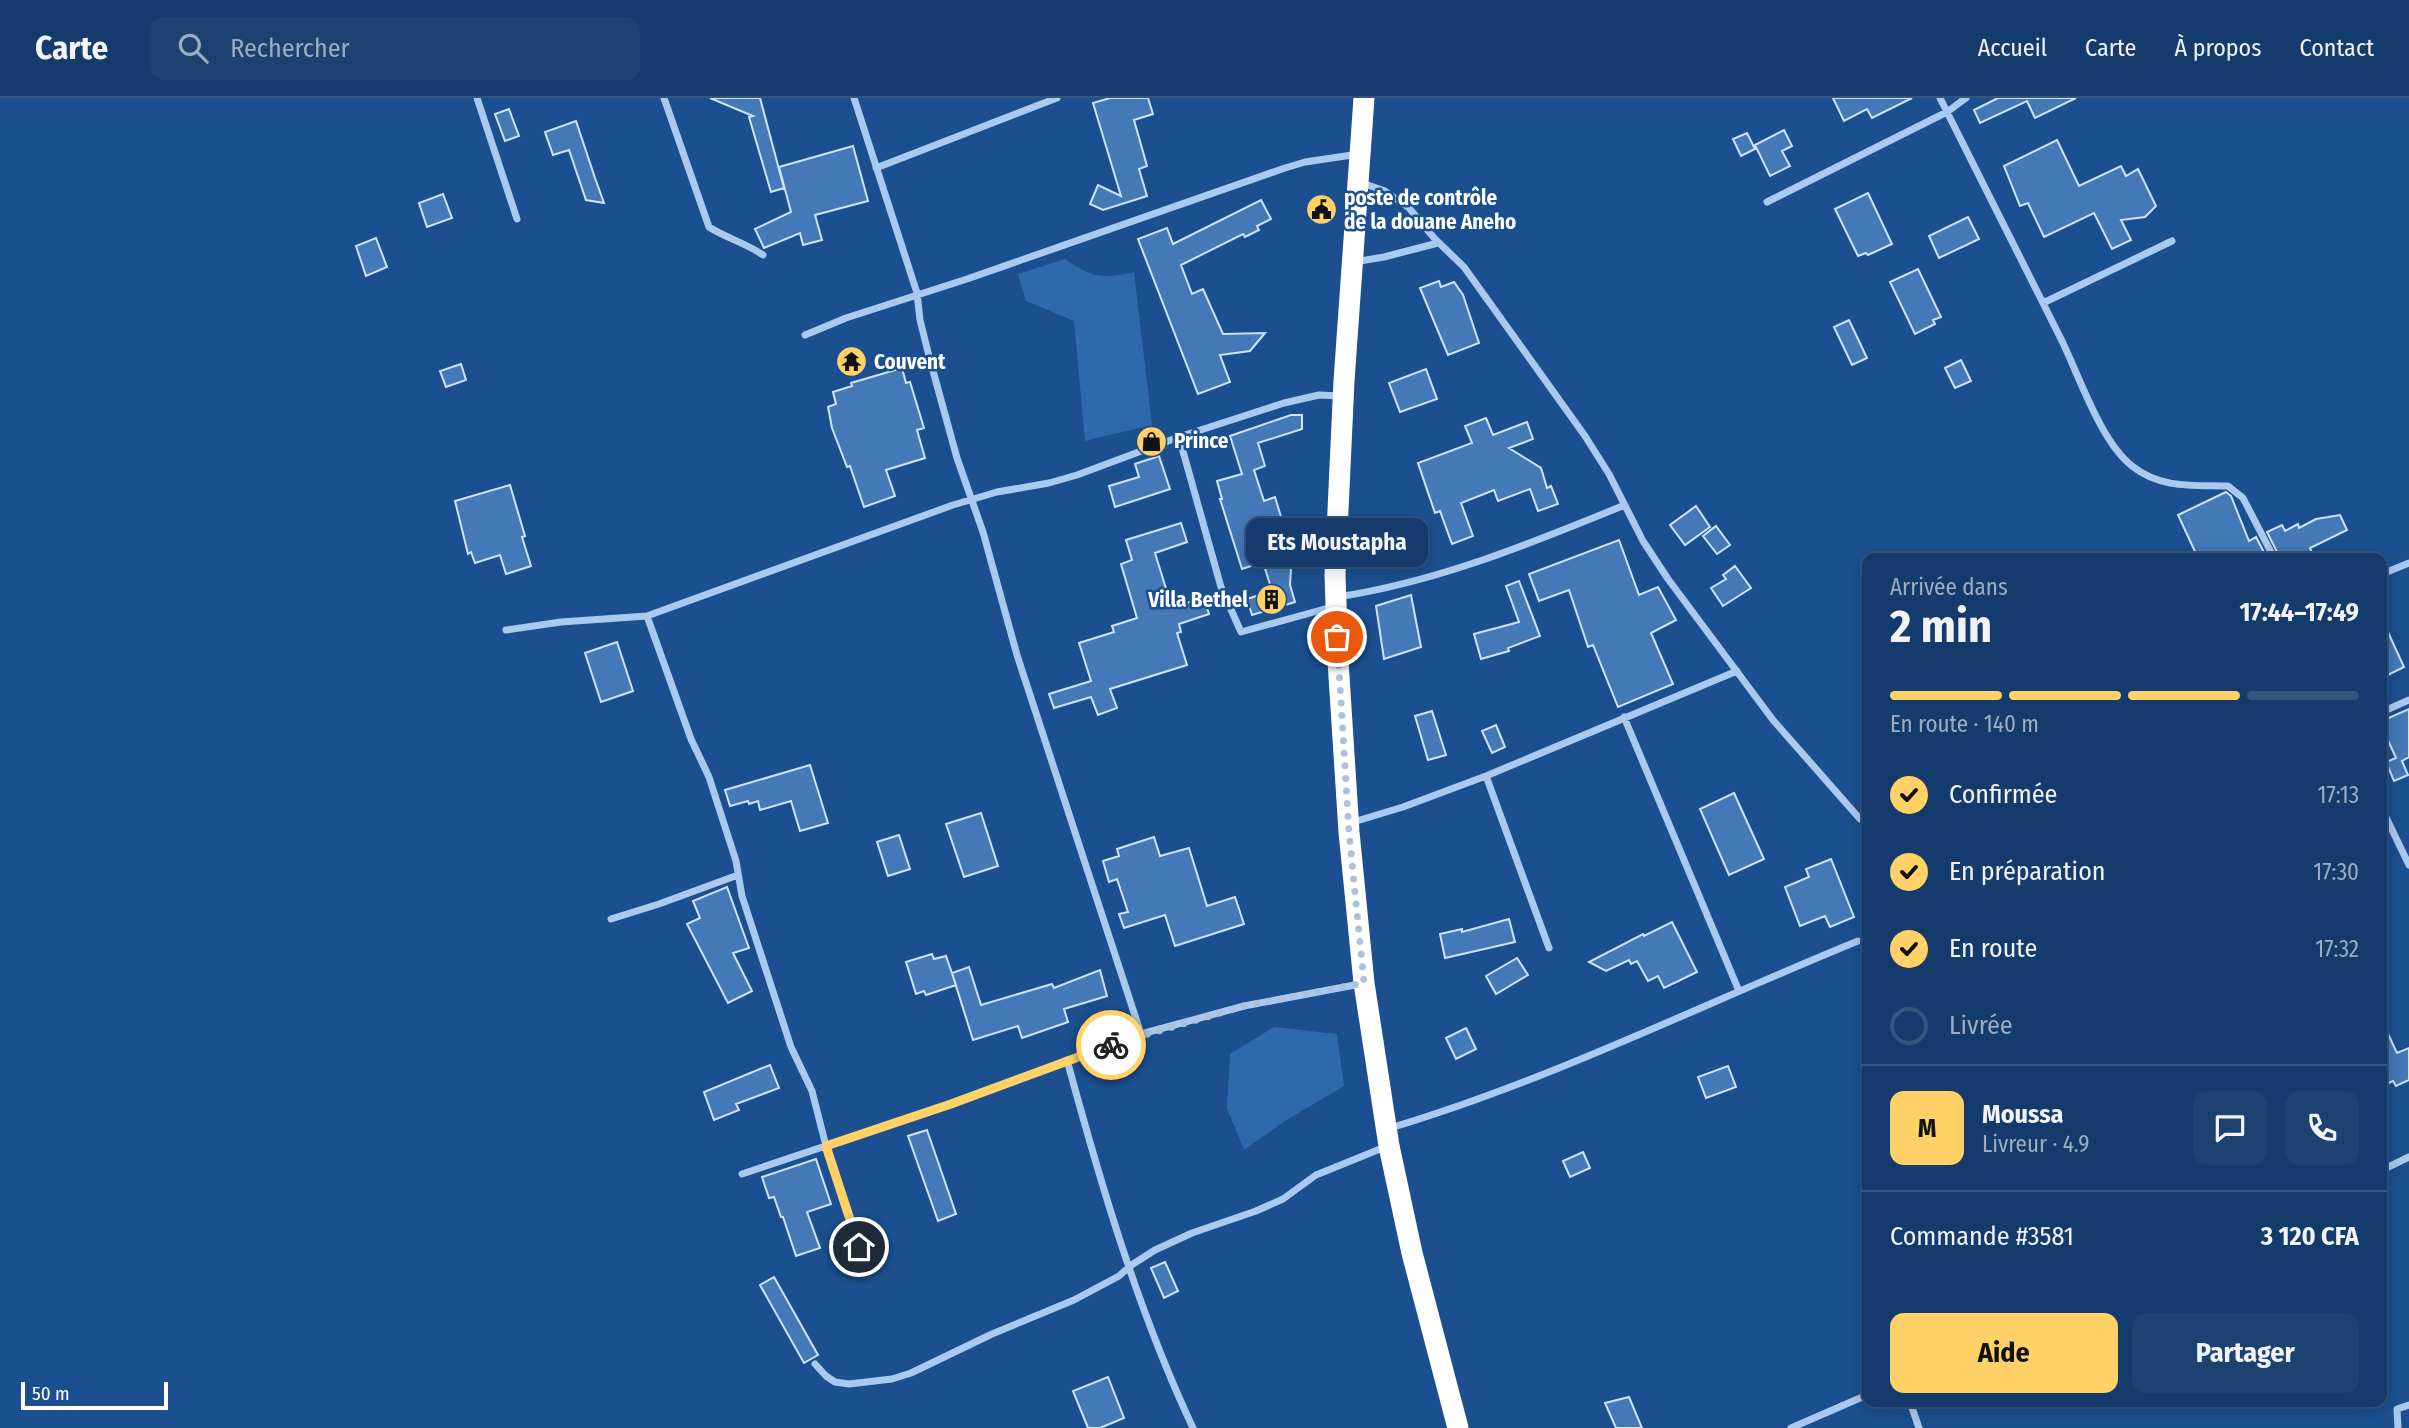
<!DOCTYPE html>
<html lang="fr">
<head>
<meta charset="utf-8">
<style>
  :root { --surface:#143b6b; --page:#1d4271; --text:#f1f3f6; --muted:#9dadc1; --line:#33557e; --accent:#ffd166 }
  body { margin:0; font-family:"Fira Sans Condensed",sans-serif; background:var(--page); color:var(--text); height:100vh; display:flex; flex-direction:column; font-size:26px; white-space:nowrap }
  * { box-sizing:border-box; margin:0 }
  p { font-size:23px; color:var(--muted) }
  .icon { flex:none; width:38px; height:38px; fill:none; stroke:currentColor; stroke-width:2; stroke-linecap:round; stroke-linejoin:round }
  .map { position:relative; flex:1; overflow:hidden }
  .side { position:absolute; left:1862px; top:455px; width:525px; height:854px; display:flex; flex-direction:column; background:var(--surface); border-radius:14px; box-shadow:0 4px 18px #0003,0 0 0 2px var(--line) }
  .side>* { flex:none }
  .scale { position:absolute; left:21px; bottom:18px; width:147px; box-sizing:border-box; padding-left:7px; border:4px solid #fff; border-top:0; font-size:19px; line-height:24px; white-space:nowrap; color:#fff; -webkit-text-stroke:5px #1b4f8f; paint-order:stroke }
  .pin { position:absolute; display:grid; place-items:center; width:60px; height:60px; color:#fff; margin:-30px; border:4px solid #fff; border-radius:50%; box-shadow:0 2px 7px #0007 }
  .courier { position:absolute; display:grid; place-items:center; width:70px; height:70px; margin:-35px; border:5px solid #ffd166; border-radius:50%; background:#fff; color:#222; box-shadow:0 2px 9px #0007 }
  .bubble { position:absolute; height:49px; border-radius:14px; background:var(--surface); box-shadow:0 4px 18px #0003,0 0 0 2px var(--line); font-size:23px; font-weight:700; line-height:49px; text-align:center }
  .summary em { font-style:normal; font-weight:700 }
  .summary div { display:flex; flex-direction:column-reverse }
  .summary { display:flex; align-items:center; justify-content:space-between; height:119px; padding:0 28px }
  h1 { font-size:46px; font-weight:700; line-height:52px }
  .bar { display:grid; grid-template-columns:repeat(4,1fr); gap:10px 7px; align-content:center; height:84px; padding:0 28px }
  .bar i { height:9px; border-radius:5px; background:var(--line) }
  .bar .selected { background:var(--accent) }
  .bar p { grid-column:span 4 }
  .line { display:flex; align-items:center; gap:18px; padding:0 28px; border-top:2px solid var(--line) }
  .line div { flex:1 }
  .round { display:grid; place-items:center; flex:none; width:74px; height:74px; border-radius:14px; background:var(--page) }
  ol { padding:0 28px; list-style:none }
  li { display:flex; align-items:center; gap:21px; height:77px }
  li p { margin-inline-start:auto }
  li .icon { padding:7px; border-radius:50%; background:var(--accent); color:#111; stroke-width:4 }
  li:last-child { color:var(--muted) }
  li i { width:38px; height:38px; border:4px solid var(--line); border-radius:50% }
  .action { display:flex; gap:14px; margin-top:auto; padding:14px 28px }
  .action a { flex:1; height:80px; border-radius:14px; background:var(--accent); color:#111; font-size:28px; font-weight:700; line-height:80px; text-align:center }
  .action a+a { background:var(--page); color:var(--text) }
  header { display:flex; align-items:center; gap:42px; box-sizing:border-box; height:98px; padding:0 35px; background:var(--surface); border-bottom:2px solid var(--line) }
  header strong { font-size:33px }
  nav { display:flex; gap:38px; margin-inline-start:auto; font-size:24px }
  .search { width:490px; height:63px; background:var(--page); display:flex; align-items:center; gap:18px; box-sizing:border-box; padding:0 24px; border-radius:14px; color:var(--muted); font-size:26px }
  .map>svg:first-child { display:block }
  .green { fill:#2e69ad }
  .building { fill:#4478b7; stroke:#cfe3fa; stroke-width:2 }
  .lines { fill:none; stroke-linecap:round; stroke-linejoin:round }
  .street { stroke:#a9c9ee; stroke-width:7 }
  .highway { stroke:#fff; stroke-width:21 }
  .done { stroke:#afc1d8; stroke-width:7; stroke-dasharray:0 12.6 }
  .route { stroke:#ffd166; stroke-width:9 }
  .labels { text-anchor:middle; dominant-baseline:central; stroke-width:5; stroke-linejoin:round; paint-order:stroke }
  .poi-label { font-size:21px; font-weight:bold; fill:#fff; stroke:#1b4f8f; text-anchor:start }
</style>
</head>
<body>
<header>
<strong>Carte</strong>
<div class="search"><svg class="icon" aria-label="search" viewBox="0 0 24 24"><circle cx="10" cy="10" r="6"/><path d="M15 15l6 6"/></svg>Rechercher</div>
<nav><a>Accueil</a><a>Carte</a><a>À propos</a><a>Contact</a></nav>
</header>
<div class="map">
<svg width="2409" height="1330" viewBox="0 0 2409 1330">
  <rect width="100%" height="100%" fill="#1b4f8f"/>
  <path class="green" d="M 1065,161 C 1092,180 1102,181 1134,174 L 1152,327 L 1085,343 L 1074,223 L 1026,203 L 1018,176 Z
    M 1274,929 L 1337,936 L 1344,988 L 1285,1023 L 1244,1052 L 1227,1010 L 1230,956 Z"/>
  <path class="building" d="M 710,0 L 760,0 L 784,90 L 771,94 L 749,19 L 753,18 Z
    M 1110,0 L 1148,0 L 1153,16 L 1134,22 L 1147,68 L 1139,71 L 1147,98 L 1103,112 L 1090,106 L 1098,87 L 1121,98 L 1093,5 Z
    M 1833,0 L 1912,0 L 1872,20 L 1867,11 L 1844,23 Z
    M 1998,0 L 2076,0 L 2035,20 L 2027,3 L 1980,25 L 1974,12 Z
    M 509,11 L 519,38 L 505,43 L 495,16 Z
    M 576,23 L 595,80 L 604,105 L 586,102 L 569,52 L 553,57 L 545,34 Z
    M 1784,32 L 1792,48 L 1782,53 L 1790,68 L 1770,78 L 1755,47 Z
    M 1747,35 L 1755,51 L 1741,58 L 1733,41 Z
    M 2057,42 L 2079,88 L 2121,68 L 2126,78 L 2138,71 L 2156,108 L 2145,119 L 2121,122 L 2131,142 L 2112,151 L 2094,115 L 2044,139 L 2028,105 L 2020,108 L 2004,68 Z
    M 853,48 L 868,103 L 815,117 L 822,142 L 803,147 L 800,135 L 764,150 L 755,131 L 791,114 L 779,69 Z
    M 1868,95 L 1892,146 L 1868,157 L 1866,155 L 1858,158 L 1835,111 Z
    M 443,96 L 452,120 L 427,129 L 419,105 Z
    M 1261,102 L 1271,121 L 1257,128 L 1259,132 L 1245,139 L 1243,136 L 1181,167 L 1192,196 L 1203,191 L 1223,236 L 1265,235 L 1250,253 L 1220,257 L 1230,284 L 1198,296 L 1138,141 L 1167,130 L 1173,146 Z
    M 1968,119 L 1979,141 L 1939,160 L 1929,138 Z
    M 376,140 L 387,169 L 366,178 L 356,148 Z
    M 1918,171 L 1941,219 L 1933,222 L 1935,226 L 1915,236 L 1890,184 Z
    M 1439,183 L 1441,189 L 1454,184 L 1463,197 L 1479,245 L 1448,257 L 1420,190 Z
    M 1849,222 L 1867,260 L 1852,267 L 1834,229 Z
    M 1961,262 L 1971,283 L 1955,290 L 1945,270 Z
    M 461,266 L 466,282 L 446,289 L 440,273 Z
    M 902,270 L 906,285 L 910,284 L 924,330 L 917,332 L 925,360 L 886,372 L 895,398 L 864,409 L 850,368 L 847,369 L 832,330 L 828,309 L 836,306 L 833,294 L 852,288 L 851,285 Z
    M 1426,271 L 1437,301 L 1400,314 L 1389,285 Z
    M 1291,317 L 1302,317 L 1302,331 L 1258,345 L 1265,368 L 1254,372 L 1264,403 L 1275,399 L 1292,455 L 1290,487 L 1295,504 L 1252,517 L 1247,501 L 1272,493 L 1263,464 L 1242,471 L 1220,401 L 1222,401 L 1217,383 L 1242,376 L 1230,338 Z
    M 1486,320 L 1493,337 L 1527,324 L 1533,341 L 1509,350 L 1541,370 L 1547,390 L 1551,388 L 1558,406 L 1538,413 L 1530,391 L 1498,403 L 1494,392 L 1461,405 L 1473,438 L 1452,446 L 1440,413 L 1435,415 L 1418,365 L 1472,345 L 1465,328 Z
    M 1159,358 L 1170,391 L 1115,409 L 1109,388 L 1139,379 L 1135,366 Z
    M 510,387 L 525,438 L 522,439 L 531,468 L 506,476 L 500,457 L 475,465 L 471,454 L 468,456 L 455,403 Z
    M 2226,394 L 2231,398 L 2249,443 L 2256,439 L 2267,460 L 2198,460 L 2178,417 Z
    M 1696,408 L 1710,429 L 1685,447 L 1670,427 Z
    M 2340,417 L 2347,432 L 2310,450 L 2312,455 L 2302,460 L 2280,460 L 2267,434 L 2282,427 L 2285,433 L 2298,426 L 2299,430 L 2316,421 Z
    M 1181,425 L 1187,444 L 1155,455 L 1172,510 L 1204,499 L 1209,516 L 1179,526 L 1181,534 L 1177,535 L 1187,567 L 1110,591 L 1117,610 L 1098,617 L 1091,599 L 1054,610 L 1049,596 L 1091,583 L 1079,545 L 1114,534 L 1112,528 L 1137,520 L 1121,466 L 1132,462 L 1126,442 Z
    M 1716,428 L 1730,447 L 1717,456 L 1703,438 Z
    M 1619,442 L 1639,497 L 1658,489 L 1676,522 L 1651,535 L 1673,586 L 1618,609 L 1593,547 L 1588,549 L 1569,492 L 1539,503 L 1529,476 Z
    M 1735,468 L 1751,490 L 1723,508 L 1711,490 L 1726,481 L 1723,477 Z
    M 1519,483 L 1540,538 L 1508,550 L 1509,553 L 1481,561 L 1474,536 L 1519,524 L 1506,488 Z
    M 1411,497 L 1421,549 L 1384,561 L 1376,508 Z
    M 2382,521 L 2404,569 L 2382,580 Z
    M 617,544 L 633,593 L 601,604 L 585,555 Z
    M 2409,611 L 2409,659 L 2402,663 L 2408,677 L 2394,683 L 2386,664 L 2396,660 L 2382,629 L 2382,623 Z
    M 1432,613 L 1446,657 L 1428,662 L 1415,618 Z
    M 1496,627 L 1505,649 L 1492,655 L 1482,633 Z
    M 810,667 L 828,725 L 800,733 L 791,703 L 760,712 L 758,703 L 749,706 L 748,703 L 730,708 L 725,692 Z
    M 1734,695 L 1764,761 L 1729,777 L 1700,711 Z
    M 981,715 L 998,768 L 964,779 L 946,726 Z
    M 899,737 L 910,771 L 888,778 L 877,744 Z
    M 1154,739 L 1160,758 L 1189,750 L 1207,808 L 1235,799 L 1244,826 L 1175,848 L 1165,817 L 1124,830 L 1119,816 L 1128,814 L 1117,781 L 1109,784 L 1103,763 L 1119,758 L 1117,751 Z
    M 1831,761 L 1854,819 L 1830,829 L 1825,818 L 1800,828 L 1785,789 L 1809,779 L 1806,771 Z
    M 727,789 L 749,850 L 733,855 L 752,893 L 728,905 L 687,826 L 700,820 L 693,803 Z
    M 1509,821 L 1515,844 L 1445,860 L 1440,836 L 1462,831 L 1462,834 Z
    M 1672,824 L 1697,874 L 1664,890 L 1658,878 L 1648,883 L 1637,863 L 1631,866 L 1629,862 L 1606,873 L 1589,864 L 1643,836 L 1644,838 Z
    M 932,856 L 934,861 L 946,858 L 956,887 L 926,897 L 924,893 L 916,896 L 906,864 Z
    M 1517,860 L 1528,877 L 1496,896 L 1486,878 Z
    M 969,869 L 981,907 L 1052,886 L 1054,890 L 1100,872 L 1107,898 L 1064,911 L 1068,924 L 1022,940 L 1018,928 L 973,942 L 952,875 Z
    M 2382,923 L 2397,955 L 2409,950 L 2409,982 L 2396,988 L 2393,983 L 2382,988 Z
    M 1466,930 L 1476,951 L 1456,961 L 1446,940 Z
    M 770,967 L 779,990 L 736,1006 L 739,1012 L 714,1022 L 704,994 Z
    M 1728,968 L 1736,989 L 1706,1000 L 1698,979 Z
    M 927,1032 L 956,1116 L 938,1123 L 908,1038 Z
    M 1583,1054 L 1590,1070 L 1570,1079 L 1563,1063 Z
    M 816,1061 L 831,1106 L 807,1114 L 820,1150 L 796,1158 L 783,1119 L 781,1119 L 774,1099 L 769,1100 L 762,1079 Z
    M 1165,1164 L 1178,1193 L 1164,1200 L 1151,1170 Z
    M 774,1179 L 818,1257 L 804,1265 L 760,1187 Z
    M 1108,1279 L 1124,1320 L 1100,1330 L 1088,1330 L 1073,1293 Z
    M 1629,1299 L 1642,1330 L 1616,1330 L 1605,1305 Z"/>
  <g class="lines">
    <path class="street" d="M 477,0 L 517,121
      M 664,0 L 709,129 C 726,140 746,145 763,157
      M 854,0 L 917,195 L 920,222 L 930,262 L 957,360 L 983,434 L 1017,557 L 1141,936
      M 1940,0 C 1981,81 2022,162 2062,243 C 2079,278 2101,344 2132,368 C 2161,391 2193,387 2228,388 L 2243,400 L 2274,460
      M 876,70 L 1057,0
      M 1362,85 L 1385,93 L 1409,110 L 1435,141 L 1464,169 L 1585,338 L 1609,376 L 1643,443 L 1668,481 L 1773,622 L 1860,721
      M 1767,104 L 1947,14 L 1966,0
      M 1354,164 L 1384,159 L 1438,145
      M 2043,205 L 2172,143
      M 805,237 L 846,220 L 967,181 L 1285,70 L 1305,64 L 1359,56
      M 1179,339 L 1221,489 L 1241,534 L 1332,509
      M 2382,476 L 2409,465
      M 1337,499 C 1437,484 1532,445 1625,407
      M 647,518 L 691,641 L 709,679 L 736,763 L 742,798 L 791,949 L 812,993 L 826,1048 L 859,1149
      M 506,532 L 561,524 L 647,518 L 953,407 L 997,394 L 1049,385 L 1077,377 L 1179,339 L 1284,305 L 1319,297 L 1342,298
      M 2382,614 L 2409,602
      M 1624,619 L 1739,893
      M 1486,678 L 1549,850
      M 2382,711 L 2409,767
      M 1350,725 L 1403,709 L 1486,678 L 1737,573
      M 611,821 L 659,806 L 738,777
      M 1067,962 C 1101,1087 1138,1213 1193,1330
      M 1390,1030 C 1551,982 1703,906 1858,843
      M 2382,1072 L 2409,1059
      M 742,1076 L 951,1006 L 1141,936 L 1244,908 L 1360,886
      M 815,1266 L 826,1278 L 835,1284 L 849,1286 L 892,1281 L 911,1275 L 992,1236 L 1074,1202 L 1119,1178 L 1130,1168 L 1155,1152 L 1192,1135 L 1256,1113 L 1283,1101 L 1316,1077 L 1385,1049
      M 1910,1304 L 1919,1330
      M 1791,1330 L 1867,1297
      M 2398,1330 L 2397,1311 L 2409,1307"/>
    <path class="highway" d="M 1364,0 L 1344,283 L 1335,477 L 1338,563 L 1349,734 L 1364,885 L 1389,1048 L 1412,1155 L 1458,1330"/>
  </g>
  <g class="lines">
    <path class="done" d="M 1111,947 L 1244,908 L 1364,885 L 1349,734 L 1337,539"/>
    <path class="route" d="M 859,1149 L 826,1048 L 951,1006 L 1111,947"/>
  </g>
  <defs>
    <symbol id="civic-disc" viewBox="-11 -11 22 22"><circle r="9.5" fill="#ffd166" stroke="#1b4f8f"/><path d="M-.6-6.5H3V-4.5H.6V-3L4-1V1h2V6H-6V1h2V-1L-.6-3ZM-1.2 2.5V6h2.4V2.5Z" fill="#111"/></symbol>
    <symbol id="temple-disc" viewBox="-11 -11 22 22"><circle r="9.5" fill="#ffd166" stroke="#1b4f8f"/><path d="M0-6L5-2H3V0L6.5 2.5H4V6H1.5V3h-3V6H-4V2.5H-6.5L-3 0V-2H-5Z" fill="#111"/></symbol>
    <symbol id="shop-disc" viewBox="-11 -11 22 22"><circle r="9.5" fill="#ffd166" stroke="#1b4f8f"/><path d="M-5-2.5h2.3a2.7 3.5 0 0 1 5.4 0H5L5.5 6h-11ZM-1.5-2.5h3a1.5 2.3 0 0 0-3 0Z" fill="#111"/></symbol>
    <symbol id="building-disc" viewBox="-11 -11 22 22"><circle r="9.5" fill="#ffd166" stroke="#1b4f8f"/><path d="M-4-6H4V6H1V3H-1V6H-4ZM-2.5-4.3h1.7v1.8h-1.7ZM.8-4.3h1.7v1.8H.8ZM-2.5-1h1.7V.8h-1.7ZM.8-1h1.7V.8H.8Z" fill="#111"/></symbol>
  </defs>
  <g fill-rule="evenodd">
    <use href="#civic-disc" x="1304" y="94" width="35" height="35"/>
    <use href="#temple-disc" x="834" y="246" width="35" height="35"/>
    <use href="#shop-disc" x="1134" y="326" width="35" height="35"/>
    <use href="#building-disc" x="1254" y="484" width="35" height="35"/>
  </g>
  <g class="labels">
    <g class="poi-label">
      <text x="1344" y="100">poste de contrôle<tspan x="1344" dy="24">de la douane Aneho</tspan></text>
      <text x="874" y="264">Couvent</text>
      <text x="1174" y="343">Prince</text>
      <text x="1248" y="502" text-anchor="end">Villa Bethel</text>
    </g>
  </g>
</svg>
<div class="scale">50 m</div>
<div class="pin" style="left:1337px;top:539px;background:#ea580c"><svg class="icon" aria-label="bag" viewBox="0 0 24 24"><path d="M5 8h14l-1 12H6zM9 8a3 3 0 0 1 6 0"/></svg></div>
<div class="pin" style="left:859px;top:1149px;background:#1f2937"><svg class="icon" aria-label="home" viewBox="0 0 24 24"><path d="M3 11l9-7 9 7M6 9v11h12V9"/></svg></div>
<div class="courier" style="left:1111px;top:947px"><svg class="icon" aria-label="bike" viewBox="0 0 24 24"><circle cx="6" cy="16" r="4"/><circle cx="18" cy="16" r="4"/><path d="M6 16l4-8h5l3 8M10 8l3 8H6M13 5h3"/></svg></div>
<div class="bubble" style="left:1246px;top:420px;width:182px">Ets Moustapha</div>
<section class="side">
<div class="summary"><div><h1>2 min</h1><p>Arrivée dans</p></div><em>17:44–17:49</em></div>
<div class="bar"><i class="selected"></i><i class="selected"></i><i class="selected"></i><i></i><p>En route · 140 m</p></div>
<ol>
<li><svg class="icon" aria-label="check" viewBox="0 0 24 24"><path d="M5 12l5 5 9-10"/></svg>Confirmée<p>17:13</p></li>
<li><svg class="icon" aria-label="check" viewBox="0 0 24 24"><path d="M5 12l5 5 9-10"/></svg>En préparation<p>17:30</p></li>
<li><svg class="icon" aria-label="check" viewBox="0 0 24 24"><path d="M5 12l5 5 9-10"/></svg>En route<p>17:32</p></li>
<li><i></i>Livrée</li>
</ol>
<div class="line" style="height:126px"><b class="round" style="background:var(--accent);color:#111">M</b><div><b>Moussa</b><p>Livreur · 4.9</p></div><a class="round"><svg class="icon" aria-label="chat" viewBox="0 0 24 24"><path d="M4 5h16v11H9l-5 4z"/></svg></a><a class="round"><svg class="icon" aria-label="phone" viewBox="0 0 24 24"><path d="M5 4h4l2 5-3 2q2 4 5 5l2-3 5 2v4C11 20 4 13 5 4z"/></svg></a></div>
<div class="line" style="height:91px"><div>Commande #3581</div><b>3 120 CFA</b></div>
<div class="action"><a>Aide</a><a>Partager</a></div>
</section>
</div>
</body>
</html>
